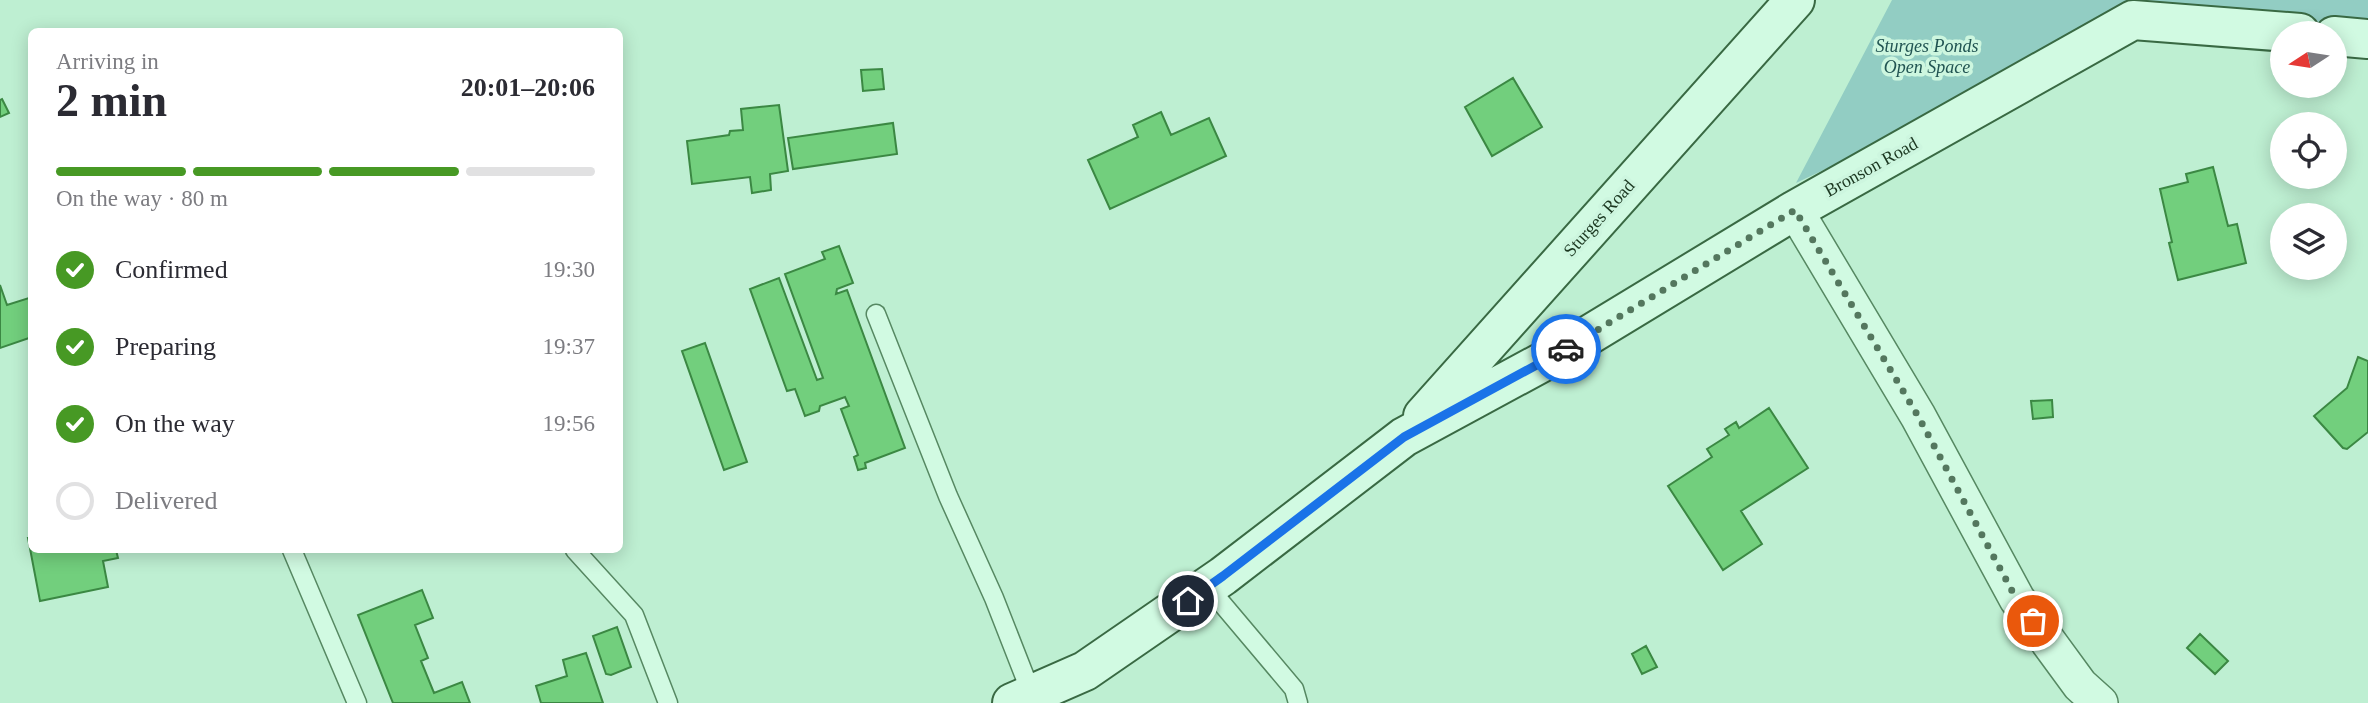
<!DOCTYPE html>
<html lang="en">
<head>
<meta charset="utf-8">
<style>
  :root { --surface:#fff; --page:#f2f2f3; --text:#2b2b33; --muted:#7c7c81; --line:#e1e1e2; --accent:#479924 }
  body { margin:0; font-family:"Times New Roman",serif; background:var(--page); color:var(--text); height:100vh; display:flex; flex-direction:column; font-size:26px; white-space:nowrap }
  * { box-sizing:border-box; margin:0 }
  p { font-size:23px; color:var(--muted) }
  .icon { flex:none; width:38px; height:38px; fill:none; stroke:currentColor; stroke-width:2; stroke-linecap:round; stroke-linejoin:round }
  .map { position:relative; flex:1; overflow:hidden }
  .sheet { position:absolute; left:28px; top:28px; width:595px; height:525px; display:flex; flex-direction:column; background:var(--surface); border-radius:10px; box-shadow:0 4px 18px #0003 }
  .sheet>* { flex:none }
  .needle { width:46px; rotate:258deg }
  .buttons { position:absolute; left:2270px; top:21px; display:grid; gap:14px }
  .buttons a { display:grid; place-items:center; width:77px; height:77px; border-radius:50%; background:var(--surface); box-shadow:0 4px 18px #0003; font-size:35px }
  .pin { position:absolute; display:grid; place-items:center; width:60px; height:60px; color:#fff; margin:-30px; border:4px solid #fff; border-radius:50%; box-shadow:0 2px 7px #0007 }
  .courier { position:absolute; display:grid; place-items:center; width:70px; height:70px; margin:-35px; border:5px solid #1a73e8; border-radius:50%; background:#fff; color:#222; box-shadow:0 2px 9px #0007 }
  .summary em { font-style:normal; font-weight:700 }
  .summary div { display:flex; flex-direction:column-reverse }
  .summary { display:flex; align-items:center; justify-content:space-between; height:119px; padding:0 28px }
  h1 { font-size:46px; font-weight:700; line-height:52px }
  .bar { display:grid; grid-template-columns:repeat(4,1fr); gap:10px 7px; align-content:center; height:84px; padding:0 28px }
  .bar i { height:9px; border-radius:5px; background:var(--line) }
  .bar .selected { background:var(--accent) }
  .bar p { grid-column:span 4 }
  ol { padding:0 28px; list-style:none }
  li { display:flex; align-items:center; gap:21px; height:77px }
  li p { margin-inline-start:auto }
  li .icon { padding:7px; border-radius:50%; background:var(--accent); color:#fff; stroke-width:4 }
  li:last-child { color:var(--muted) }
  li i { width:38px; height:38px; border:4px solid var(--line); border-radius:50% }
  .map>svg:first-child { display:block }
  .green { fill:#92cdc3 }
  .building { fill:#72cf7d; stroke:#3b8843; stroke-width:2 }
  .lines { fill:none; stroke-linecap:round; stroke-linejoin:round }
  .lane-casing { stroke:#568862; stroke-width:21 }
  .street-casing { stroke:#568862; stroke-width:38 }
  .secondary-casing { stroke:#396943; stroke-width:42 }
  .lane { stroke:#d1fae2; stroke-width:18 }
  .street { stroke:#d1fae2; stroke-width:35 }
  .secondary { stroke:#d1fae2; stroke-width:38 }
  .done { stroke:#54775e; stroke-width:7; stroke-dasharray:0 12.6 }
  .route { stroke:#1a73e8; stroke-width:9 }
  .labels { text-anchor:middle; dominant-baseline:central; stroke-width:7; stroke-linejoin:round; paint-order:stroke }
  .park-label { font-size:18px; font-style:italic; fill:#215452; stroke:#cdf6df }
  .street-label { font-size:18px; fill:#1b3720; stroke:#cdf6df }
</style>
</head>
<body>
<div class="map">
<svg width="2368" height="703" viewBox="0 0 2368 703">
  <rect width="100%" height="100%" fill="#beefd2"/>
  <path class="green" d="M 1892,0 L 2368,0 L 2368,31 L 2132,28 L 2037,69 L 1796,183 Z"/>
  <path class="building" d="M 882,69 L 884,89 L 863,91 L 861,70 Z
    M 1513,78 L 1542,127 L 1492,156 L 1465,107 Z
    M 2,99 L 9,113 L 0,117 L 0,100 Z
    M 779,105 L 788,171 L 770,174 L 771,190 L 752,193 L 750,177 L 692,184 L 687,141 L 729,135 L 730,131 L 743,130 L 741,109 Z
    M 1161,112 L 1171,135 L 1209,118 L 1226,156 L 1110,209 L 1088,160 L 1138,137 L 1133,125 Z
    M 893,123 L 897,154 L 793,169 L 788,138 Z
    M 2213,167 L 2228,226 L 2237,224 L 2246,263 L 2178,280 L 2169,243 L 2172,242 L 2160,189 L 2188,182 L 2186,174 Z
    M 839,246 L 853,283 L 837,289 L 836,294 L 847,290 L 905,448 L 865,463 L 866,468 L 858,470 L 854,457 L 858,455 L 841,409 L 849,406 L 845,397 L 820,406 L 819,411 L 805,416 L 795,389 L 787,391 L 750,289 L 779,278 L 817,380 L 823,378 L 785,274 L 825,259 L 822,252 Z
    M 0,285 L 7,305 L 32,297 L 32,337 L 0,348 Z
    M 705,343 L 747,462 L 724,470 L 682,351 Z
    M 2358,357 L 2368,361 L 2368,432 L 2347,449 L 2343,448 L 2314,416 L 2347,388 Z
    M 2052,400 L 2053,417 L 2033,419 L 2031,401 Z
    M 1769,408 L 1808,468 L 1741,511 L 1762,544 L 1723,570 L 1668,486 L 1712,457 L 1707,449 L 1729,435 L 1725,429 L 1736,422 L 1739,428 Z
    M 28,538 L 32,538 L 32,550 L 116,550 L 118,558 L 103,561 L 108,587 L 40,601 Z
    M 422,590 L 433,618 L 415,625 L 428,658 L 421,661 L 434,693 L 462,682 L 470,703 L 393,703 L 358,615 Z
    M 617,627 L 631,667 L 611,675 L 606,674 L 593,636 Z
    M 2200,634 L 2228,661 L 2215,674 L 2187,648 Z
    M 1646,646 L 1657,667 L 1642,674 L 1632,654 Z
    M 586,653 L 603,703 L 541,703 L 536,686 L 567,676 L 563,660 Z"/>
  <g class="lines">
    <defs>
      <path id="lane" d="M 876,314 L 948,496 L 994,598 L 1032,695
        M 292,550 L 357,703
        M 575,550 L 634,615 L 668,703
        M 1208,587 L 1294,689 L 1298,703"/>
      <path id="street" d="M 1795,210 L 1918,416 L 2017,599 L 2080,685 L 2100,703"/>
      <path id="secondary" d="M 2334,36 L 2368,39
        M 1423,416 L 1795,0
        M 1012,703 L 1085,671 L 1223,576 L 1404,437 L 1561,352 L 1795,210 L 2133,20 L 2300,33"/>
    </defs>
    <use href="#lane" class="lane-casing"/>
    <use href="#street" class="street-casing"/>
    <use href="#secondary" class="secondary-casing"/>
    <use href="#lane" class="lane"/>
    <use href="#street" class="street"/>
    <use href="#secondary" class="secondary"/>
  </g>
  <g class="lines">
    <path class="done" d="M 1566,349 L 1795,210 L 1918,416 L 2017,600 L 2033,621"/>
    <path class="route" d="M 1188,601 L 1223,576 L 1404,437 L 1566,349"/>
  </g>
  <g class="labels">
    <g class="park-label">
      <text x="1927" y="46">Sturges Ponds<tspan x="1927" dy="21">Open Space</tspan></text>
    </g>
    <g class="street-label">
      <text transform="translate(1871 167) rotate(-29)">Bronson Road</text>
      <text transform="translate(1599 218) rotate(-48)">Sturges Road</text>
    </g>
  </g>
</svg>
<div class="buttons">
<a><svg class="needle" viewBox="-14 -14 28 28"><path d="M0-13l5 13h-10z" fill="#e53935"/><path d="M0 13l5-13h-10z" fill="#7c7c81"/></svg></a>
<a><svg class="icon" aria-label="locate" viewBox="0 0 24 24"><circle cx="12" cy="12" r="6"/><path d="M12 2v4M12 18v4M2 12h4M18 12h4"/></svg></a>
<a><svg class="icon" aria-label="layers" viewBox="0 0 24 24"><path d="M12 4l9 5-9 5-9-5zM3 14l9 5 9-5"/></svg></a>
</div>
<div class="pin" style="left:2033px;top:621px;background:#ea580c"><svg class="icon" aria-label="bag" viewBox="0 0 24 24"><path d="M5 8h14l-1 12H6zM9 8a3 3 0 0 1 6 0"/></svg></div>
<div class="pin" style="left:1188px;top:601px;background:#1f2937"><svg class="icon" aria-label="home" viewBox="0 0 24 24"><path d="M3 11l9-7 9 7M6 9v11h12V9"/></svg></div>
<div class="courier" style="left:1566px;top:349px"><svg class="icon" aria-label="car" viewBox="0 0 24 24"><path d="M5 17H2v-5l4-1 3-4h7l3 4 3 1v5h-3M9 17h6M6 11h13"/><circle cx="7" cy="17" r="2"/><circle cx="17" cy="17" r="2"/></svg></div>
<section class="sheet">
<div class="summary"><div><h1>2 min</h1><p>Arriving in</p></div><em>20:01–20:06</em></div>
<div class="bar"><i class="selected"></i><i class="selected"></i><i class="selected"></i><i></i><p>On the way · 80 m</p></div>
<ol>
<li><svg class="icon" aria-label="check" viewBox="0 0 24 24"><path d="M5 12l5 5 9-10"/></svg>Confirmed<p>19:30</p></li>
<li><svg class="icon" aria-label="check" viewBox="0 0 24 24"><path d="M5 12l5 5 9-10"/></svg>Preparing<p>19:37</p></li>
<li><svg class="icon" aria-label="check" viewBox="0 0 24 24"><path d="M5 12l5 5 9-10"/></svg>On the way<p>19:56</p></li>
<li><i></i>Delivered</li>
</ol>
</section>
</div>
</body>
</html>
